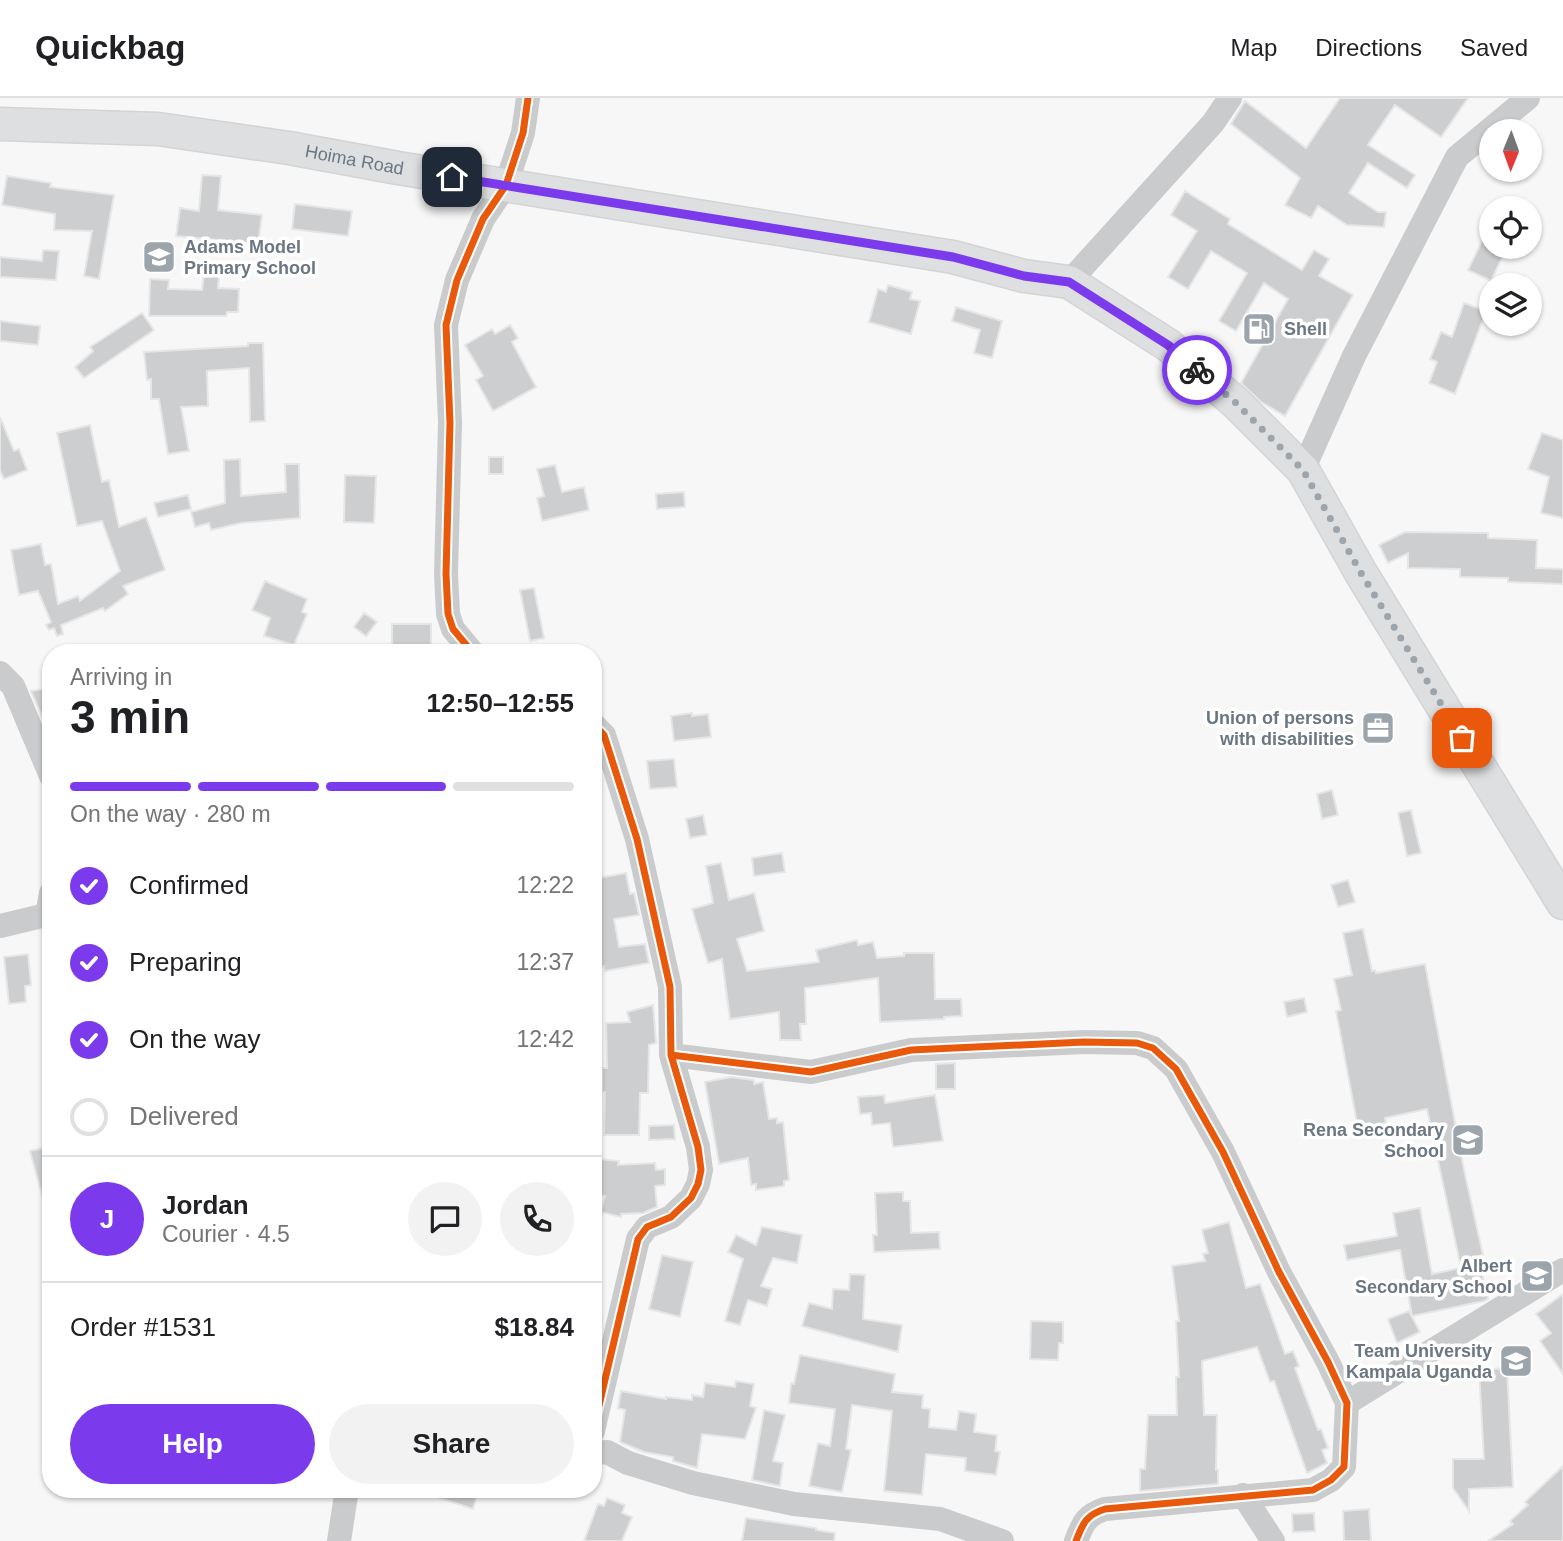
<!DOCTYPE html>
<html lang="en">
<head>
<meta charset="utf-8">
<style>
  :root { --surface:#fff; --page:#f2f2f2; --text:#202124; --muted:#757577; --line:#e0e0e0; --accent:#7c3aed }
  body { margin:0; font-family:Arial,sans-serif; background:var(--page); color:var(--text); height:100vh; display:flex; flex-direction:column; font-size:26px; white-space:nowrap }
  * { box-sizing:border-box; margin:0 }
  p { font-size:23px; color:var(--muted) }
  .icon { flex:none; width:38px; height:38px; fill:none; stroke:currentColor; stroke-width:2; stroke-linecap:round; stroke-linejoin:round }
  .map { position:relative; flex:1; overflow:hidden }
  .details { position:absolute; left:42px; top:546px; width:560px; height:854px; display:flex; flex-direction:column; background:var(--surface); border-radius:28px; box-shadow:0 2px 5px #0004 }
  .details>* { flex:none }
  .needle { width:46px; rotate:181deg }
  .tools { position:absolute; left:1479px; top:21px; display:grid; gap:14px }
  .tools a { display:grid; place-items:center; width:63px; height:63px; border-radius:50%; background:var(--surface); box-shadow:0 2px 5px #0004; font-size:35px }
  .pin { position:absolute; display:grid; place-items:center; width:60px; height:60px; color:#fff; margin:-30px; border-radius:14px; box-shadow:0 4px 10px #0006 }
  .courier { position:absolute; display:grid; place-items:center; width:70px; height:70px; margin:-35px; border:5px solid #7c3aed; border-radius:50%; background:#fff; color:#222; box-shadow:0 2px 9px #0007 }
  .head em { font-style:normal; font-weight:600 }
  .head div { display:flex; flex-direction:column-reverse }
  .head { display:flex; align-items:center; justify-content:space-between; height:119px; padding:0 28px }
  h1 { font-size:46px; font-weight:600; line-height:52px }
  .bar { display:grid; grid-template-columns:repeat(4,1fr); gap:10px 7px; align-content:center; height:84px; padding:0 28px }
  .bar i { height:9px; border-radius:5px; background:var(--line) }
  .bar .on { background:var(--accent) }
  .bar p { grid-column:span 4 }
  .line { display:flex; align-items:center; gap:18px; padding:0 28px; border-top:2px solid var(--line) }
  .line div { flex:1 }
  .round { display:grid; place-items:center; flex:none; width:74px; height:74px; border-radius:37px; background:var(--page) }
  ol { padding:0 28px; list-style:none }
  li { display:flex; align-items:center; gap:21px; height:77px }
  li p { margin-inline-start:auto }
  li .icon { padding:7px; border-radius:50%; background:var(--accent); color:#fff; stroke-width:4 }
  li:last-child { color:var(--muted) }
  li i { width:38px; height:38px; border:4px solid var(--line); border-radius:50% }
  .action { display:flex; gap:14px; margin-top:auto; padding:14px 28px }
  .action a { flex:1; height:80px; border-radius:42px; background:var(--accent); color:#fff; font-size:28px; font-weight:600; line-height:80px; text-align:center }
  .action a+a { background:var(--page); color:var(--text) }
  header { display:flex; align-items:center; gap:42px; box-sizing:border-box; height:98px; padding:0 35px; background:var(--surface); border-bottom:2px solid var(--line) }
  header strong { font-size:33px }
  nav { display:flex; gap:38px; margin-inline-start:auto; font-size:24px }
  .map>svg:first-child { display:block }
  .building { fill:#cdcecf; stroke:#e6e6e6; stroke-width:2 }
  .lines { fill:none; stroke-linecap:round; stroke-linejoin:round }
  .major-casing { stroke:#d3d4d5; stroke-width:35 }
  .minor { stroke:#cacbcc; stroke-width:24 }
  .major { stroke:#dedfe0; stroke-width:32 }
  .cycleway-casing { stroke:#fff; stroke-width:11 }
  .cycleway { stroke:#e8590c; stroke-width:7 }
  .done { stroke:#9ca4ac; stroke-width:7; stroke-dasharray:0 12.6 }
  .route { stroke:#7c3aed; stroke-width:9 }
  .labels { text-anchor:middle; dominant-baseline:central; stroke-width:7; stroke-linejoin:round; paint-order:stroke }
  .street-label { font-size:18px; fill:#6b7783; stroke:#fff }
  .poi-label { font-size:18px; font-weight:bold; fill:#6b7783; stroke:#fff; text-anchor:end }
</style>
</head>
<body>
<header>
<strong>Quickbag</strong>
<nav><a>Map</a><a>Directions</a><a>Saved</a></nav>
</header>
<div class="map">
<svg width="1563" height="1443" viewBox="0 0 1563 1443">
  <rect width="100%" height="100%" fill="#f7f7f7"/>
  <path class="building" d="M 1340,0 L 1468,0 L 1441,39 L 1395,7 L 1368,47 L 1415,77 L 1407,90 L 1368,65 L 1349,95 L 1378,114 L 1386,114 L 1384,129 L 1347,127 L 1318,108 L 1311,120 L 1285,107 L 1300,80 L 1231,26 L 1245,3 L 1306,50 Z
    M 202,77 L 221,78 L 218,112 L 262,117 L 258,146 L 176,138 L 180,110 L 199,113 Z
    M 7,78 L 51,85 L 50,89 L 114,97 L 99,181 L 84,178 L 92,133 L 54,132 L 55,116 L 2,107 Z
    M 1185,93 L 1230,121 L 1228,126 L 1302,172 L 1314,152 L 1329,161 L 1319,178 L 1353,197 L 1285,318 L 1261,304 L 1241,285 L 1288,201 L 1264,185 L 1236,233 L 1219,223 L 1247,175 L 1211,153 L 1188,191 L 1168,179 L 1197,133 L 1171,117 Z
    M 295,106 L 352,113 L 348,138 L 292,131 Z
    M 1482,143 L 1491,149 L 1505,153 L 1491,183 L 1468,172 Z
    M 43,152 L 59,153 L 56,182 L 0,179 L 0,159 L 42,163 Z
    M 204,175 L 219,176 L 218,190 L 239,191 L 238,214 L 227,214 L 226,218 L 149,218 L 150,181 L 169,182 L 168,191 L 202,192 Z
    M 888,187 L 912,194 L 910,201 L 920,203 L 911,236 L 869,224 L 878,191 L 886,194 Z
    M 1464,205 L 1486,213 L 1455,296 L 1429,285 L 1437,264 L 1430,261 L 1441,234 L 1452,239 Z
    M 956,209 L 1002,223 L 992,260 L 974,255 L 980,232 L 952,223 Z
    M 142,215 L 154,232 L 84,280 L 75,269 L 93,253 L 90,249 Z
    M 0,223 L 40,228 L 38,247 L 0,243 Z
    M 510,227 L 518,240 L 512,244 L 536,289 L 493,313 L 476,282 L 483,278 L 465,247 L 492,231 L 495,236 Z
    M 248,245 L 263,245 L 265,323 L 250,324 L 249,270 L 207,273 L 208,308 L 181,309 L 189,353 L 168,356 L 159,301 L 151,301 L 151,281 L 147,282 L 144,254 L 248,248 Z
    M 0,319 L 14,353 L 19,351 L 27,372 L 4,381 L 0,372 Z
    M 90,327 L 102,384 L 109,382 L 119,429 L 146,419 L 165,472 L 123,488 L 128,496 L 105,513 L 103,510 L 61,527 L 63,536 L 57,538 L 54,530 L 49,532 L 46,527 L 51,524 L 38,493 L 19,497 L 11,452 L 41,446 L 45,467 L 51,466 L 58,506 L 78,498 L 80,503 L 120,473 L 102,423 L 77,428 L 57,335 Z
    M 1542,335 L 1563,342 L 1563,420 L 1541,415 L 1549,379 L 1528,371 Z
    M 489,359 L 503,359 L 503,376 L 489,376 Z
    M 240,361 L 241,398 L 286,394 L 285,366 L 299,366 L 300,420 L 241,425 L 211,432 L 209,425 L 195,429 L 191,414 L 225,405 L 224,362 Z
    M 555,367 L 562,394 L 584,389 L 589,412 L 542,423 L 537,400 L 544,398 L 537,371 Z
    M 345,377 L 376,378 L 374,425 L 344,424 Z
    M 684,394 L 685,409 L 657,411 L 656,396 Z
    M 188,397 L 191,411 L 158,419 L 154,405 Z
    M 1405,434 L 1488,435 L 1488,440 L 1537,442 L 1536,470 L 1563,471 L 1563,486 L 1508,484 L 1508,480 L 1460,479 L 1460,471 L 1408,470 L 1408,455 L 1388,465 L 1379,447 Z
    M 265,483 L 307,501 L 302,514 L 307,516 L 294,547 L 264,538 L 270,520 L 252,512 Z
    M 534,490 L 544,540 L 530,543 L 520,492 Z
    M 364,515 L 377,524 L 366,538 L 354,529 Z
    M 392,526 L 431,526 L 431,555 L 392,555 Z
    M 51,590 L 51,619 L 43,621 L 31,593 Z
    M 692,615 L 692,618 L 708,616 L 711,639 L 674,643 L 671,618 Z
    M 674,661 L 677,689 L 650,691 L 647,663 Z
    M 1332,692 L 1338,717 L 1322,721 L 1317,696 Z
    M 1411,712 L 1421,755 L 1407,758 L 1398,715 Z
    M 703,717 L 707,737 L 690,740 L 686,721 Z
    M 782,755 L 785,774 L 754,778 L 752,760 Z
    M 721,765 L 729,802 L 754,795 L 764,833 L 737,841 L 747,873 L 819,864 L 816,852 L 857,842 L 858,847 L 873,844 L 877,860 L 904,858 L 904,855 L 934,855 L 935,901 L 961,901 L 962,918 L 944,919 L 944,921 L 880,924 L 878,880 L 805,890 L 806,926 L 800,926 L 801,942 L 780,942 L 779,914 L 730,921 L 722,861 L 708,865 L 692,811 L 713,805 L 706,768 Z
    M 626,775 L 630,796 L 634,795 L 639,817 L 614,821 L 619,849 L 645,846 L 649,865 L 605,873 L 604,868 L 593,871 L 593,781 Z
    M 1348,782 L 1355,804 L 1338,809 L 1331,787 Z
    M 1363,831 L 1372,873 L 1375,872 L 1376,875 L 1425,866 L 1464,1072 L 1483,1157 L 1478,1158 L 1488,1201 L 1484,1203 L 1412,1218 L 1400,1152 L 1347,1162 L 1344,1147 L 1397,1138 L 1393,1115 L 1420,1110 L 1432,1176 L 1461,1170 L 1427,1011 L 1385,1020 L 1386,1025 L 1358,1030 L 1336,913 L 1341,912 L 1334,881 L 1352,877 L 1343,835 Z
    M 28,856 L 31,887 L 25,888 L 26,904 L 9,906 L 4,859 Z
    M 1304,900 L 1307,914 L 1287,919 L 1284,904 Z
    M 653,907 L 656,945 L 649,947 L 648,995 L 640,995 L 639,1037 L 604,1037 L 605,994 L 602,994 L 602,970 L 607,970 L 606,925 L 630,924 L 627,914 Z
    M 955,965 L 955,991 L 936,991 L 936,966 Z
    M 731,979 L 754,982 L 754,986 L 763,984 L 769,1021 L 777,1020 L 777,1025 L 783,1024 L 789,1082 L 784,1083 L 784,1088 L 756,1092 L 756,1086 L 751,1087 L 748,1060 L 719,1066 L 705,984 Z
    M 884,997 L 885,1005 L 935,997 L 943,1043 L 893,1049 L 890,1025 L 872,1027 L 871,1015 L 860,1016 L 858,999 Z
    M 674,1027 L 675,1041 L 649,1042 L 649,1028 Z
    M 51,1048 L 51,1111 L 46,1112 L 30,1053 Z
    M 600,1061 L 619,1063 L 618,1067 L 655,1065 L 656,1072 L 665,1071 L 665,1087 L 655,1088 L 657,1109 L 643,1115 L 621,1116 L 621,1119 L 601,1114 L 605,1098 L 596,1097 Z
    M 903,1094 L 903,1103 L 910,1103 L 911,1135 L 939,1134 L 940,1151 L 874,1154 L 873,1137 L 877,1137 L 875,1095 Z
    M 1229,1124 L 1246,1190 L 1260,1186 L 1285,1256 L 1293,1253 L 1299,1268 L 1295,1270 L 1318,1332 L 1321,1331 L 1328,1350 L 1322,1352 L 1327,1365 L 1307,1375 L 1274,1283 L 1270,1284 L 1257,1249 L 1202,1263 L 1204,1317 L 1217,1317 L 1216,1372 L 1218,1372 L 1218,1386 L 1140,1393 L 1140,1371 L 1145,1371 L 1148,1317 L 1177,1317 L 1176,1279 L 1179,1279 L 1176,1223 L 1179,1223 L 1172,1168 L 1205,1163 L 1203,1156 L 1208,1155 L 1202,1132 Z
    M 762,1129 L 802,1137 L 797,1165 L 773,1160 L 761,1188 L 772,1191 L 767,1208 L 748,1202 L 740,1227 L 725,1223 L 743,1161 L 728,1154 L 736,1137 L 756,1147 Z
    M 662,1157 L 693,1164 L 680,1219 L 649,1211 Z
    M 850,1176 L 865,1177 L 863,1221 L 902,1227 L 898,1254 L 802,1228 L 809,1205 L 832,1211 L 833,1191 L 849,1192 Z
    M 1563,1196 L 1563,1276 L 1540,1243 L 1551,1235 L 1536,1216 Z
    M 1409,1213 L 1420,1234 L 1397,1245 L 1388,1221 Z
    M 1031,1223 L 1063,1224 L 1063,1245 L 1059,1245 L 1058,1262 L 1030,1261 Z
    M 800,1257 L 895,1276 L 892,1294 L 923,1297 L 922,1310 L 930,1311 L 929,1329 L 956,1332 L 959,1313 L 976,1316 L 974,1334 L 997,1337 L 995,1353 L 1000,1354 L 996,1377 L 965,1373 L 966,1360 L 926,1356 L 922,1397 L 884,1393 L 892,1313 L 852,1307 L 846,1351 L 851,1352 L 842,1394 L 809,1388 L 818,1345 L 830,1348 L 835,1311 L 789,1305 L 791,1285 L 794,1286 Z
    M 1507,1270 L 1513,1389 L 1469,1391 L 1469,1413 L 1453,1390 L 1453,1361 L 1484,1361 L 1479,1272 Z
    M 736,1283 L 754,1286 L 750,1308 L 756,1310 L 745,1341 L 702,1336 L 697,1370 L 673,1363 L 673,1359 L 644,1354 L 620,1344 L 625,1312 L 618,1310 L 621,1293 L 666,1301 L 666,1299 L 692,1302 L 692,1297 L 703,1299 L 705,1285 L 735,1289 Z
    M 764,1312 L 785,1317 L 773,1363 L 783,1365 L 780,1388 L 752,1382 Z
    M 1563,1368 L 1563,1443 L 1488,1443 L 1513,1426 L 1510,1423 L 1528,1407 L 1525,1404 Z
    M 423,1391 L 479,1391 L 473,1411 L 422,1394 Z
    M 607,1400 L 625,1407 L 622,1415 L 632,1419 L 622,1443 L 584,1443 L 598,1406 L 604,1408 Z
    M 1369,1411 L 1371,1443 L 1344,1443 L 1343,1413 Z
    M 1314,1415 L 1315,1433 L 1293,1434 L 1292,1416 Z
    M 746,1420 L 816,1430 L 816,1432 L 835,1435 L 834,1443 L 742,1443 Z"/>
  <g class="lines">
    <defs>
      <g id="major">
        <path id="s1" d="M 0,26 L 158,31 L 289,50 L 398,70 L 953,159 L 1024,178 L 1069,184 L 1168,247 L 1236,305 L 1303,372 L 1361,475 L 1563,805"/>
      </g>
    </defs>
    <use href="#major" class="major-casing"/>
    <path class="minor" d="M 1069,184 L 1213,25 L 1230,0
      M 1303,372 L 1354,258 L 1457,59 L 1528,0
      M 473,555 L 453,531 L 448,516 L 446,476 L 450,325 L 446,227 L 457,182 L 483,121 L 506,87 L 523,35 L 528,0
      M 0,575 L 13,588 L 51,678
      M 593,626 L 604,637 L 637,741 L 670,889 L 671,957 L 698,1049 L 701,1072 L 698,1086 L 691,1100 L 671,1119 L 647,1129 L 638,1141 L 593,1333
      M 0,828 L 42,818 L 48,812 L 51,795
      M 671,957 L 811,974 L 911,952 L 1084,944 L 1137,945 L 1153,950 L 1176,971 L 1223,1054 L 1279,1174 L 1328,1264 L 1347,1305 L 1344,1369 L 1331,1382 L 1313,1392 L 1105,1411 C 1086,1417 1083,1425 1076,1443
      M 1347,1305 L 1563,1172
      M 593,1355 L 607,1354 L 628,1365 L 693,1385 L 794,1406 L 940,1421 L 1002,1443
      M 1243,1397 L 1273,1443
      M 339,1443 L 347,1391"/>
    <use href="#major" class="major"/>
    <defs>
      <path id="cycleway" d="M 473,555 L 453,531 L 448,516 L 446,476 L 450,325 L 446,227 L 457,182 L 483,121 L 506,87 L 523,35 L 528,0
        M 593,626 L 604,637 L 637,741 L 670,889 L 671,957 L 698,1049 L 701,1072 L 698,1086 L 691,1100 L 671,1119 L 647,1129 L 638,1141 L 593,1333
        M 671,957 L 811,974 L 911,952 L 1084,944 L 1137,945 L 1153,950 L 1176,971 L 1223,1054 L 1279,1174 L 1328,1264 L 1347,1305 L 1344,1369 L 1331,1382 L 1313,1392 L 1105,1411 C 1086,1417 1083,1425 1076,1443"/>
    </defs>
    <use href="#cycleway" class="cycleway-casing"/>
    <use href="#cycleway" class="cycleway"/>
  </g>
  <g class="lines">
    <path class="done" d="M 1197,272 L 1236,305 L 1303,372 L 1361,475 L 1462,640"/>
    <path class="route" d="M 452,79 L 953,159 L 1024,178 L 1069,184 L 1168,247 L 1197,272"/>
  </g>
  <defs>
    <symbol id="school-square" viewBox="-11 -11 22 22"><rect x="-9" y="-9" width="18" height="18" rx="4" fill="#9ca4ac" stroke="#fff"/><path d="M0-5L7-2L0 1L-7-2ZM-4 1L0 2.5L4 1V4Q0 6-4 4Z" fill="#fff"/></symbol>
    <symbol id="fuel-square" viewBox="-11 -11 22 22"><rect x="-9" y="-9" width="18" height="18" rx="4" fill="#9ca4ac" stroke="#fff"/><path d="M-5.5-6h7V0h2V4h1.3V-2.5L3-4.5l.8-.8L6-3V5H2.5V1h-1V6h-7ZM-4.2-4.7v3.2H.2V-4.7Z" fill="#fff"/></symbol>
    <symbol id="office-square" viewBox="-11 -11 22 22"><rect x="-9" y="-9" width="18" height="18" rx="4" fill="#9ca4ac" stroke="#fff"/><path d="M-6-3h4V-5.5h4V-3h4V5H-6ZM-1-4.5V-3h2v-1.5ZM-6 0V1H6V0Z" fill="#fff"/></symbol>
  </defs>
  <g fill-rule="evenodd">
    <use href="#school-square" x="140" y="140" width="38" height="38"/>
    <use href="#fuel-square" x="1240" y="212" width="38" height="38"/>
    <use href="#office-square" x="1359" y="611" width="38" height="38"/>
    <use href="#school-square" x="1449" y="1023" width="38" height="38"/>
    <use href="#school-square" x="1518" y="1159" width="38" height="38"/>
    <use href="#school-square" x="1497" y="1244" width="38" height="38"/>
  </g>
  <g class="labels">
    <g class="street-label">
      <text stroke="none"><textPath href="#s1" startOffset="357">Hoima Road</textPath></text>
    </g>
    <g class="poi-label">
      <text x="184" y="149" text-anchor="start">Adams Model<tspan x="184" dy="21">Primary School</tspan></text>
      <text x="1284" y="231" text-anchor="start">Shell</text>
      <text x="1354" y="620">Union of persons<tspan x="1354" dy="21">with disabilities</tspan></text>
      <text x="1444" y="1032">Rena Secondary<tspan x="1444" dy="21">School</tspan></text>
      <text x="1512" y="1168">Albert<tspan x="1512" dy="21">Secondary School</tspan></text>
      <text x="1492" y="1253">Team University<tspan x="1492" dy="21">Kampala Uganda</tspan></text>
    </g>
  </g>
</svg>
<div class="tools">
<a><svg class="needle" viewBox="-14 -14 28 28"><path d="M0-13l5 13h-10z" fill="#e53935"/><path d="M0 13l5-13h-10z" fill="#757577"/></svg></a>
<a><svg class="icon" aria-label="locate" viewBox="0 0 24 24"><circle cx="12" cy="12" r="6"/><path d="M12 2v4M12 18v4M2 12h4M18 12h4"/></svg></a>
<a><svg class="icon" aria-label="layers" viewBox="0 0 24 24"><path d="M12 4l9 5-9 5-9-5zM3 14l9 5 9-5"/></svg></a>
</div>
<div class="pin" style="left:1462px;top:640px;background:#ea580c"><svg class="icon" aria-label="bag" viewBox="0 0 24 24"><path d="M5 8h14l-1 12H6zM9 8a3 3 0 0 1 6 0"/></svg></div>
<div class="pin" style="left:452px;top:79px;background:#1f2937"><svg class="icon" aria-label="home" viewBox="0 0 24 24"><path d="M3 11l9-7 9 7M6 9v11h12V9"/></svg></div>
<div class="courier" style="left:1197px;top:272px"><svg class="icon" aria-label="bike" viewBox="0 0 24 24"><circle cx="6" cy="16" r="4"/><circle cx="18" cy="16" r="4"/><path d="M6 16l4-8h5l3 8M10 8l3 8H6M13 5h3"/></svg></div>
<section class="details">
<div class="head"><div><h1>3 min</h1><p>Arriving in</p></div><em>12:50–12:55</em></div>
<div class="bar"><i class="on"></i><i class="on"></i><i class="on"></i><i></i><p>On the way · 280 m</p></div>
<ol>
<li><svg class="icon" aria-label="check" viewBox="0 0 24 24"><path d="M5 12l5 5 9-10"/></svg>Confirmed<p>12:22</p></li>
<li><svg class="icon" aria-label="check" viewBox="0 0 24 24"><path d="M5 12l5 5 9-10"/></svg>Preparing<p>12:37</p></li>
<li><svg class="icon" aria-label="check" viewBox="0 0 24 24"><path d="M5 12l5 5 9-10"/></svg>On the way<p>12:42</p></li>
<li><i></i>Delivered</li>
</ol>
<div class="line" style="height:126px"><b class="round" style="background:var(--accent);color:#fff">J</b><div><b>Jordan</b><p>Courier · 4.5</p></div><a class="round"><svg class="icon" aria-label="chat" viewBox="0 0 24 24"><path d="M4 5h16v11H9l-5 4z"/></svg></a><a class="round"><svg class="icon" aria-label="phone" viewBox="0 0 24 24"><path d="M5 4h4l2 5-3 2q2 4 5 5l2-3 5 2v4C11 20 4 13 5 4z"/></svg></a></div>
<div class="line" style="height:91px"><div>Order #1531</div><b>$18.84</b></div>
<div class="action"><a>Help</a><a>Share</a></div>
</section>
</div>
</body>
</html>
